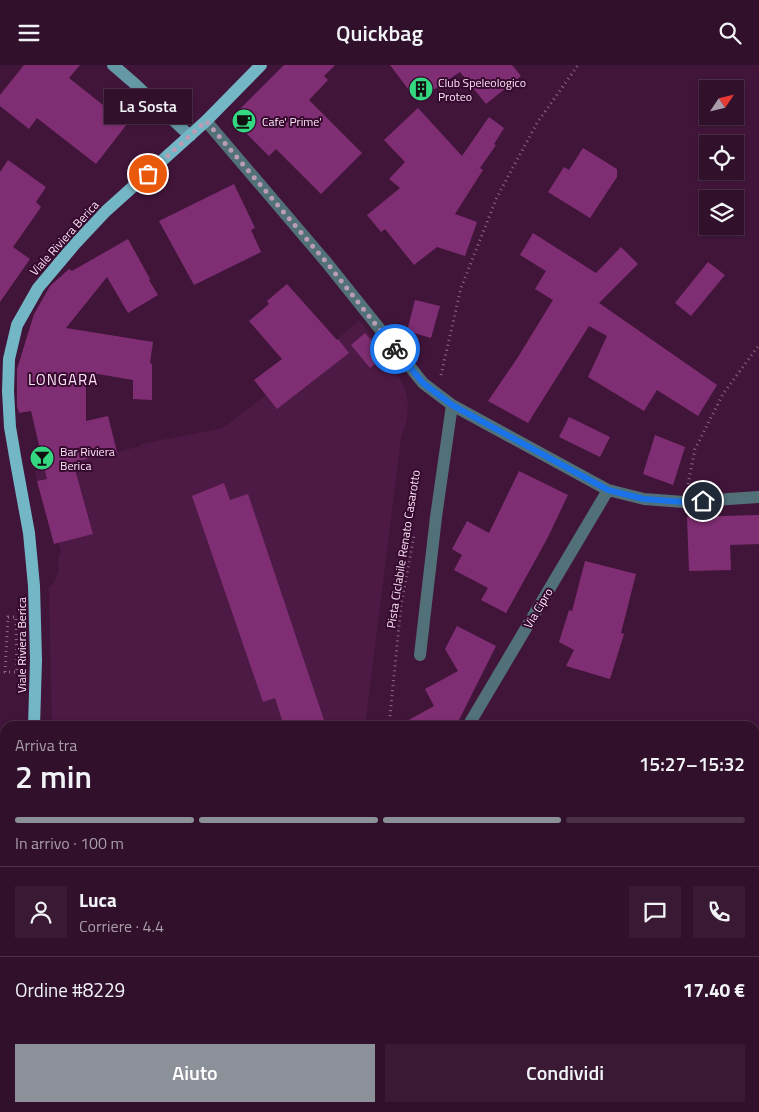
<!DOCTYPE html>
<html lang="it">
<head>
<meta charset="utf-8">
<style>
  :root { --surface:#31102c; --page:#391934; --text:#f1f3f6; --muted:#a89da9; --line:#4c3048; --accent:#8c9099 }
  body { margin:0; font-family:"Titillium Web",sans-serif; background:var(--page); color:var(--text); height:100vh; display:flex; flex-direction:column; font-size:19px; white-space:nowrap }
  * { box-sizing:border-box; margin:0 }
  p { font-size:16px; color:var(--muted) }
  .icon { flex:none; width:28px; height:28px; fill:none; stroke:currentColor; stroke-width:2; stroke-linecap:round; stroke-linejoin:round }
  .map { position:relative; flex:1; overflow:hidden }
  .drawer { position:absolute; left:0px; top:656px; width:760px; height:391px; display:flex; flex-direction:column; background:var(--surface); border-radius:15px 15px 0 0; box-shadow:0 1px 4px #0004,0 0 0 1px var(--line) }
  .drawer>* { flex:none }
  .needle { width:32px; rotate:55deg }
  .fabs { position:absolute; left:699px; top:15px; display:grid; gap:10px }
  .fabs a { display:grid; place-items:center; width:45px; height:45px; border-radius:0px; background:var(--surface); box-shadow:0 1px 4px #0004,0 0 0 1px var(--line); font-size:25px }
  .pin { position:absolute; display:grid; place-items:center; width:42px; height:42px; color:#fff; margin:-21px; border:2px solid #fff; border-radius:50%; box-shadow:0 1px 5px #0007 }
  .courier { position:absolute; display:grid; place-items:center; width:50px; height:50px; margin:-25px; border:4px solid #1a73e8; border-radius:50%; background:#fff; color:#222; box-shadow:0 1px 6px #0007 }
  .bubble { position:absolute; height:35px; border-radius:0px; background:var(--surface); box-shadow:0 1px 4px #0004,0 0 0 1px var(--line); font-size:16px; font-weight:600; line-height:35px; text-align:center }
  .head em { font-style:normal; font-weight:600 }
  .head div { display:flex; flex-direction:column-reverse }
  .head { display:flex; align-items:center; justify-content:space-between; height:85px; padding:0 15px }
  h1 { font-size:32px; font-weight:600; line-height:38px }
  .bar { display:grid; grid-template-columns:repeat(4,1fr); gap:8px 5px; align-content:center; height:60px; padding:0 15px }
  .bar i { height:6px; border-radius:4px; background:var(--line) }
  .bar .active { background:var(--accent) }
  .bar p { grid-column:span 4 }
  .line { display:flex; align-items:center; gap:12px; padding:0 15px; border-top:1px solid var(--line) }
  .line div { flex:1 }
  .round { display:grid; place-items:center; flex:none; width:52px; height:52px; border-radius:0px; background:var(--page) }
  .primary-button { display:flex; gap:10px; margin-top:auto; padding:10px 15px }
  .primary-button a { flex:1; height:58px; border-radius:0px; background:var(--accent); color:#fff; font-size:20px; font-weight:600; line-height:58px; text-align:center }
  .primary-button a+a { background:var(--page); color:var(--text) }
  header { display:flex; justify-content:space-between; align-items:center; height:65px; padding:0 15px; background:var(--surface); font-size:22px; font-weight:600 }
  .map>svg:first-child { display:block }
  .built { fill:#4d1a45 }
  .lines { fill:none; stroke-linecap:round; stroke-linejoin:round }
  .stream { stroke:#a24d93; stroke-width:7 }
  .building { fill:#802e73 }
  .path { stroke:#8b6784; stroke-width:3; stroke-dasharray:1 4; stroke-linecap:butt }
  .minor { stroke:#517078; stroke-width:12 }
  .secondary { stroke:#6498a5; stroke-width:12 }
  .primary { stroke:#73b7c7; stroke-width:12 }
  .done { stroke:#bb9cb5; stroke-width:5; stroke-dasharray:0 9 }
  .route { stroke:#1a73e8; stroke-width:6 }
  .labels { text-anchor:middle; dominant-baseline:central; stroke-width:4; stroke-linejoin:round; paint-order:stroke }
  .poi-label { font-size:12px; fill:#fde5f7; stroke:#360a2f; text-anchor:start }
  .street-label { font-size:12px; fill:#fde5f7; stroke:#360a2f }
  .quarter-label { font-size:15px; letter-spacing:1px; fill:#fde5f7; stroke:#360a2f }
</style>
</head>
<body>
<header><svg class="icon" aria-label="menu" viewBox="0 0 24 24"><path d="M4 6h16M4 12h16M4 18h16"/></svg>Quickbag<svg class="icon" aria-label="search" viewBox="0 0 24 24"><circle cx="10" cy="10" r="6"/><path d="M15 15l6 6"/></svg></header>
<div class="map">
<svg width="759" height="1047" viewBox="0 0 759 1047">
  <rect width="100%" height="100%" fill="#41153a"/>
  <path class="built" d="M 359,255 L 390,295 L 405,324 L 408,339 L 407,355 L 401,373 L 365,661 L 52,661 L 49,522 L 53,519 L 59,506 L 58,492 L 61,487 L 59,478 L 93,468 L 76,406 L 37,416 L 35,406 L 141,381 L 141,379 L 223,363 L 338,274 Z"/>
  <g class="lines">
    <path class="stream" d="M 373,1047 L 375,1042"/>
  </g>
  <path class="building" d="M 24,0 L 80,0 L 69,13 L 127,59 L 96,99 L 37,53 L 29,64 L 0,41 L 0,30 Z
    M 284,0 L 335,0 L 324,11 L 328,15 L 309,35 L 362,88 L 321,129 L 276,84 L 269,91 L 231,53 Z
    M 390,0 L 512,0 L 521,11 L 486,39 L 460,7 L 417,36 Z
    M 418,43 L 462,91 L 489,52 L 504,63 L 494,79 L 496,80 L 480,103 L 483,105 L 455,149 L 477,157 L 465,191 L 437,182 L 414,200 L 385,164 L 381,167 L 367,150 L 400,123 L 389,114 L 405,97 L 384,75 Z
    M 583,83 L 617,104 L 617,112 L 590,153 L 548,127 L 564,102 L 569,105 Z
    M 8,95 L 46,122 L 36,137 L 41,142 L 13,182 L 30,194 L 0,237 L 0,107 Z
    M 234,119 L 255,163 L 251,165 L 261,187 L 194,220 L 159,156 Z
    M 533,168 L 596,208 L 621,182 L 638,199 L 599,238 L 717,320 L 698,351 L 657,325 L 644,346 L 588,312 L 607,271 L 589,261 L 528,358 L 488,336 L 518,292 L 553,235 L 535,224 L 546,206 L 520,190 Z
    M 128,174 L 150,214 L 149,215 L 158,230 L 128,248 L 107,212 L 66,263 L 153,277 L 150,298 L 152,299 L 152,335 L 133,334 L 133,315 L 86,307 L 86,356 L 108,351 L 117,387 L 73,397 L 93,469 L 54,479 L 37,416 L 47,414 L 31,346 L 19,348 L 17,341 L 17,304 L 34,249 L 50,221 L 69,204 L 72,206 Z
    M 708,197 L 725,210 L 691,251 L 675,238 Z
    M 287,219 L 337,275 L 338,274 L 349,288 L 277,344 L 254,315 L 282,294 L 249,256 L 269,239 L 267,236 Z
    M 415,235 L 440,241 L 431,273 L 407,266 Z
    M 365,268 L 385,291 L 370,303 L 351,280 Z
    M 569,352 L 610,372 L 600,392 L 559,372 Z
    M 655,370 L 685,382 L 673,420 L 643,409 Z
    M 519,406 L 568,430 L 547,474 L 506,548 L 481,535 L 488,523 L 454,505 L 462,490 L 452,484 L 467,456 L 489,468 Z
    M 224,418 L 230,435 L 248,429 L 326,661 L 284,661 L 275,633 L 263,637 L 192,431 Z
    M 759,450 L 759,479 L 730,480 L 731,505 L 689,506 L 687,452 Z
    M 585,496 L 636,509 L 621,568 L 624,569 L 610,614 L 566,601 L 574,585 L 559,577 L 569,545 L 572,546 Z
    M 457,561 L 496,581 L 456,661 L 398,661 L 434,641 L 425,624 L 458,606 L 445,584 Z"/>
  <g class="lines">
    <path class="path" d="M 441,310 L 461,223 L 497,132 L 537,58 L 578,0
      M 688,419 L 695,384 L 723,329 L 759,280
      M 8,552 L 16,552 L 17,607 L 5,607 Z
      M 389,661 L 401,540 L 414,471
      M 652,1042 L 661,1047
      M 322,1047 L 324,1042
      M 458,1047 L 458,1042"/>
    <path class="minor" d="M 206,56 L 327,198 L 423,318 L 452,340 L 608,425 L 644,434 L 684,437 L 759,432
      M 420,590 L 436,452 L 452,340
      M 468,661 L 608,425
      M 0,777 L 4,1012 L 0,1012"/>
    <path class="secondary" d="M 113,0 L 135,19 L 190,71"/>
    <path class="primary" d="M 34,661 L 36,595 L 34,521 L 29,468 L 16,397 L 10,362 L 8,326 L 9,294 L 17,260 L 38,223 L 75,179 L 106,146 L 206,56 L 261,0
      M 40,1042 L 40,1047"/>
  </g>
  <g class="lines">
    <path class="done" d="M 148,109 L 206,56 L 327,198 L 395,284"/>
    <path class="route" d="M 395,284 L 423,318 L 452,340 L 608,425 L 644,434 L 684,437 L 703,436"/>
  </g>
  <defs>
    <symbol id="building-disc" viewBox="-11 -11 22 22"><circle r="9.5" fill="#34d881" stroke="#360a2f"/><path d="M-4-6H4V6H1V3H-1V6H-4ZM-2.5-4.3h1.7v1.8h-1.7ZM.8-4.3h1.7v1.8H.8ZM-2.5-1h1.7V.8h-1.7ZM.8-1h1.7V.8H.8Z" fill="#111"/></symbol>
    <symbol id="cafe-disc" viewBox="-11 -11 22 22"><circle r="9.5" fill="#34d881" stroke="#360a2f"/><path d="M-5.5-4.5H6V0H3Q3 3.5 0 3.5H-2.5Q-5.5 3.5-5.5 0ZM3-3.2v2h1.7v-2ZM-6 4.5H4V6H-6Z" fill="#111"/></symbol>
    <symbol id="bar-disc" viewBox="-11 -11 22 22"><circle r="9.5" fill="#34d881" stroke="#360a2f"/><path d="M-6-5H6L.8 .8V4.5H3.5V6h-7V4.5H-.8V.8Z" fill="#111"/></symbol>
  </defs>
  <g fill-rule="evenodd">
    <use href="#building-disc" x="407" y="10" width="28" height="28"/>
    <use href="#cafe-disc" x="230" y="42" width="28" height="28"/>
    <use href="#bar-disc" x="28" y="379" width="28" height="28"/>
  </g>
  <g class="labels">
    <g class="poi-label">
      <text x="438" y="17">Club Speleologico<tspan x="438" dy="14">Proteo</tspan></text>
      <text x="262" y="56">Cafe' Prime'</text>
      <text x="60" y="386">Bar Riviera<tspan x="60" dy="14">Berica</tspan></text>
    </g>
    <g class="street-label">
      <text transform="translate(64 173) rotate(-48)">Viale Riviera Berica</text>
      <text transform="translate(403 484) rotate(-81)">Pista Ciclabile Renato Casarotto</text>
      <text transform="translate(538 543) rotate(-59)">Via Cipro</text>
      <text transform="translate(21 580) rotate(-90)">Viale Riviera Berica</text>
    </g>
    <g class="quarter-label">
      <text x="63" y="314">LONGARA</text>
    </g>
  </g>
</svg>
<div class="fabs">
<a><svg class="needle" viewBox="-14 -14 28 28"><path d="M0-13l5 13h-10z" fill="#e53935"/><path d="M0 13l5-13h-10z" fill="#a89da9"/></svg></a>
<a><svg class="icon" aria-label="locate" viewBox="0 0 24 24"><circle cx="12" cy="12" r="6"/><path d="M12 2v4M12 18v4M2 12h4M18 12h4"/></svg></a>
<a><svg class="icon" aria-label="layers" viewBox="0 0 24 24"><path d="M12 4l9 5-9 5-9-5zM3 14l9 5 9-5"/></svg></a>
</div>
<div class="pin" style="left:148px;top:109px;background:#ea580c"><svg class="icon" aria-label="bag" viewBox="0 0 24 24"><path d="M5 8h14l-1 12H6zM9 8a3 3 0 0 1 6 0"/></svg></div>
<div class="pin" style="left:703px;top:436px;background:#1f2937"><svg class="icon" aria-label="home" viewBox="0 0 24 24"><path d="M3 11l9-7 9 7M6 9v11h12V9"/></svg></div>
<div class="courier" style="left:395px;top:284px"><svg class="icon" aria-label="bike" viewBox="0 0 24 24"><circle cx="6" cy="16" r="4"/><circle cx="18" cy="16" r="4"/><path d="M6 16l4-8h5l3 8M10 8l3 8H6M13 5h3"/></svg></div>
<div class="bubble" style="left:104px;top:24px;width:88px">La Sosta</div>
<section class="drawer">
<div class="head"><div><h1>2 min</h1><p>Arriva tra</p></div><em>15:27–15:32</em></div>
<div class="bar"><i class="active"></i><i class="active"></i><i class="active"></i><i></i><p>In arrivo · 100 m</p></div>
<div class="line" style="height:90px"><a class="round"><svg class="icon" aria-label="person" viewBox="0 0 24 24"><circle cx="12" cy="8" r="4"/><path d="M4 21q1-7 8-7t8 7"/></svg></a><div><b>Luca</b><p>Corriere · 4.4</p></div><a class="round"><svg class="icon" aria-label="chat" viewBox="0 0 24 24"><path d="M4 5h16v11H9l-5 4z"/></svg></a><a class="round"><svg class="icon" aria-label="phone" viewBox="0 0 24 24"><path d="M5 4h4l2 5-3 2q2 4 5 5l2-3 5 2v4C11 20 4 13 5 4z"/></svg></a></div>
<div class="line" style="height:65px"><div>Ordine #8229</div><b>17.40 €</b></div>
<div class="primary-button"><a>Aiuto</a><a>Condividi</a></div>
</section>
</div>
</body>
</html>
